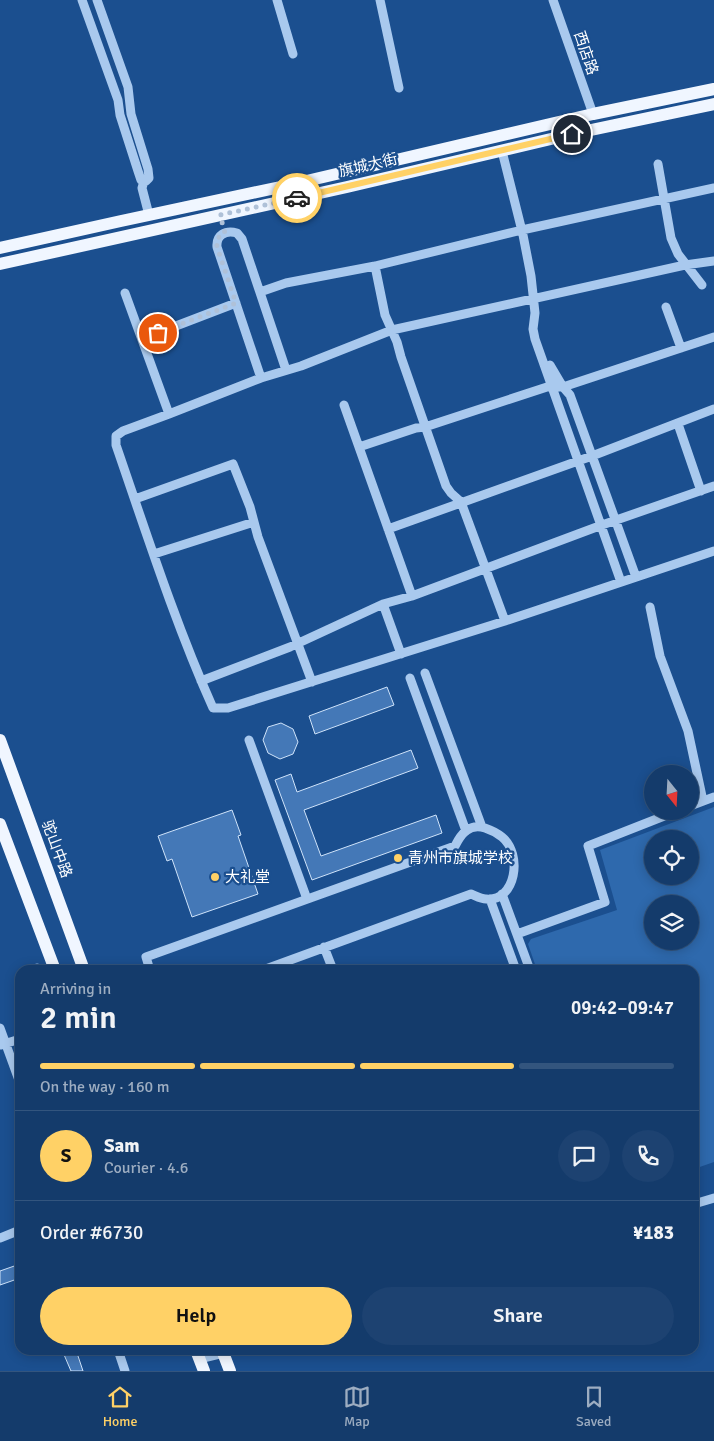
<!DOCTYPE html>
<html lang="en">
<head>
<meta charset="utf-8">
<style>
  :root { --surface:#143b6b; --page:#1d4271; --text:#f1f3f6; --muted:#9dadc1; --line:#33557e; --accent:#ffd166 }
  body { margin:0; font-family:Signika,"Noto Sans SC",sans-serif; background:var(--page); color:var(--text); height:100vh; display:flex; flex-direction:column; font-size:19px; white-space:nowrap }
  * { box-sizing:border-box; margin:0 }
  p { font-size:16px; color:var(--muted) }
  .icon { flex:none; width:28px; height:28px; fill:none; stroke:currentColor; stroke-width:2; stroke-linecap:round; stroke-linejoin:round }
  .map { position:relative; flex:1; overflow:hidden }
  .sheet { position:absolute; left:15px; top:965px; width:684px; height:390px; display:flex; flex-direction:column; background:var(--surface); border-radius:15px; box-shadow:0 2px 12px #0003,0 0 0 1px var(--line) }
  .sheet>* { flex:none }
  .needle { width:32px; rotate:162deg }
  .buttons { position:absolute; left:644px; top:765px; display:grid; gap:10px }
  .buttons a { display:grid; place-items:center; width:55px; height:55px; border-radius:50%; background:var(--surface); box-shadow:0 2px 12px #0003,0 0 0 1px var(--line); font-size:25px }
  .pin { position:absolute; display:grid; place-items:center; width:42px; height:42px; color:#fff; margin:-21px; border:2px solid #fff; border-radius:50%; box-shadow:0 1px 5px #0007 }
  .courier { position:absolute; display:grid; place-items:center; width:50px; height:50px; margin:-25px; border:4px solid #ffd166; border-radius:50%; background:#fff; color:#222; box-shadow:0 1px 6px #0007 }
  .head em { font-style:normal; font-weight:600 }
  .head div { display:flex; flex-direction:column-reverse }
  .head { display:flex; align-items:center; justify-content:space-between; height:85px; padding:0 25px }
  h1 { font-size:32px; font-weight:600; line-height:38px }
  .bar { display:grid; grid-template-columns:repeat(4,1fr); gap:8px 5px; align-content:center; height:60px; padding:0 25px }
  .bar i { height:6px; border-radius:4px; background:var(--line) }
  .bar .active { background:var(--accent) }
  .bar p { grid-column:span 4 }
  .line { display:flex; align-items:center; gap:12px; padding:0 25px; border-top:1px solid var(--line) }
  .line div { flex:1 }
  .round { display:grid; place-items:center; flex:none; width:52px; height:52px; border-radius:26px; background:var(--page) }
  .cta { display:flex; gap:10px; margin-top:auto; padding:10px 25px }
  .cta a { flex:1; height:58px; border-radius:30px; background:var(--accent); color:#111; font-size:20px; font-weight:600; line-height:58px; text-align:center }
  .cta a+a { background:var(--page); color:var(--text) }
  .tab-bar { display:flex; justify-content:space-around; align-items:center; height:70px; border-top:1px solid var(--line); background:var(--surface); font-size:14px; color:var(--muted) }
  .tab-bar a { display:grid; justify-items:center; gap:2px }
  .tab-bar .active { color:var(--accent) }
  .map>svg:first-child { display:block }
  .green { fill:#2e69ad; fill-rule:evenodd }
  .building { fill:#4478b7; stroke:#cfe3fa }
  .lines { fill:none; stroke-linecap:round; stroke-linejoin:round }
  .minor { stroke:#a9c9ee; stroke-width:9 }
  .major { stroke:#f0f6ff; stroke-width:12 }
  .done { stroke:#afc1d8; stroke-width:5; stroke-dasharray:0 9 }
  .route { stroke:#ffd166; stroke-width:6 }
  .poi-dot { fill:#ffd166; stroke:#1b4f8f; stroke-width:2 }
  .labels { text-anchor:middle; dominant-baseline:central; stroke-width:4.5; stroke-linejoin:round; paint-order:stroke }
  .street-label { font-size:15px; fill:#fff; stroke:#1b4f8f }
  .poi-label { font-size:15px; fill:#fff; stroke:#1b4f8f; text-anchor:start }
</style>
</head>
<body>
<div class="map">
<svg width="714" height="1371" viewBox="0 0 714 1371">
  <rect width="100%" height="100%" fill="#1b4f8f"/>
  <path class="green" d="M 714,807 L 714,1162 L 694,1169 L 694,970 L 537,970 L 528,944 L 531,939 L 617,910 L 600,850 ZM 652,839 L 690,839 L 690,876 L 652,876 ZM 652,904 L 690,904 L 690,941 L 652,941 Z"/>
  <path class="building" d="M 387,687 L 394,705 L 315,734 L 309,716 Z
    M 281,723 L 293,729 L 298,742 L 293,754 L 280,759 L 268,753 L 263,740 L 268,727 Z
    M 411,750 L 418,768 L 304,810 L 321,856 L 436,815 L 442,833 L 312,880 L 275,780 L 291,774 L 297,792 Z
    M 232,810 L 241,835 L 238,836 L 258,894 L 192,917 L 172,859 L 167,861 L 158,836 Z
    M 20,1264 L 20,1278 L 0,1285 L 0,1271 Z
    M 62,1350 L 76,1350 L 83,1371 L 71,1371 Z"/>
  <g class="lines">
    <path class="minor" d="M 82,0 L 118,100 L 120,115 L 138,171 L 141,180 L 146,181 L 149,178 L 148,169 L 131,114 L 128,87 L 97,0
      M 277,0 L 293,54
      M 380,0 L 399,88
      M 553,0 L 593,114
      M 502,151 L 523,235 L 531,276 L 535,313 L 533,329 L 535,339 L 621,582
      M 658,164 L 671,238 L 678,254 L 702,285
      M 144,181 L 142,188 L 149,215
      M 714,261 L 685,265 L 392,330 L 301,366 L 261,378 L 169,414 L 123,431 L 116,436 L 116,445 C 146,532 175,623 213,708 L 228,708 L 505,621 L 714,551
      M 375,266 L 385,315 L 397,342 L 401,357 L 446,486 L 451,493 L 461,502 L 505,621
      M 260,292 L 286,283 L 375,266 L 522,230 L 714,188
      M 125,293 L 169,414
      M 666,307 L 681,348
      M 142,339 L 236,303
      M 550,365 L 563,387 L 570,395 L 636,577
      M 261,378 L 217,247 C 216,235 225,230 237,233 L 242,239 L 286,370
      M 344,405 L 412,596
      M 678,424 L 701,491
      M 359,447 L 416,428 L 425,427 L 547,387 L 563,387 L 714,337
      M 135,499 L 233,464 L 250,507 L 258,537 L 312,682
      M 388,529 L 592,456 L 714,409
      M 154,554 L 254,522
      M 383,604 L 401,654
      M 650,607 L 660,656 L 688,731 L 703,801
      M 425,673 L 482,827
      M 410,678 L 466,831
      M 201,681 L 290,647 L 383,604 L 412,596 L 602,525 L 714,486
      M 249,740 L 307,899
      M 690,806 L 714,797
      M 502,894 L 530,970
      M 490,899 L 516,970
      M 517,934 L 605,902 L 588,846 L 677,811
      M 324,947 L 333,970
      M 37,968 L 38,970
      M 148,970 L 149,967 L 146,957 L 455,846 C 461,834 469,823 485,828 C 491,830 497,833 502,837 C 523,854 516,902 486,899 C 481,899 476,896 471,894 L 263,970
      M 0,1028 L 20,1083
      M 1,1045 L 20,1039
      M 694,1204 L 714,1198
      M 0,1238 L 20,1230
      M 118,1350 L 125,1371
      M 200,1359 L 237,1350"/>
    <path class="major" d="M 0,248 L 121,221 L 285,186 L 593,114 L 714,89
      M 0,264 L 347,187 L 572,134 L 714,104
      M 0,740 L 84,970
      M 0,824 L 55,970
      M 196,1350 L 204,1371
      M 222,1350 L 230,1371"/>
  </g>
  <g class="lines">
    <path class="done" d="M 158,333 L 236,303 L 217,247 C 216,239 218,237 225,233 L 220,215 L 297,198"/>
    <path class="route" d="M 297,198 L 572,134"/>
  </g>
  <g class="poi-dot">
    <circle cx="398" cy="858" r="5"/>
    <circle cx="215" cy="877" r="5"/>
  </g>
  <g class="labels">
    <g class="street-label">
      <text transform="translate(586 53) rotate(71)">西店路</text>
      <text transform="translate(368 165) rotate(-13)">旗城大街</text>
      <text transform="translate(57 849) rotate(70)">驼山中路</text>
    </g>
    <g class="poi-label">
      <text x="408" y="858">青州市旗城学校</text>
      <text x="225" y="877">大礼堂</text>
    </g>
  </g>
</svg>
<div class="buttons">
<a><svg class="needle" viewBox="-14 -14 28 28"><path d="M0-13l5 13h-10z" fill="#e53935"/><path d="M0 13l5-13h-10z" fill="#9dadc1"/></svg></a>
<a><svg class="icon" aria-label="locate" viewBox="0 0 24 24"><circle cx="12" cy="12" r="6"/><path d="M12 2v4M12 18v4M2 12h4M18 12h4"/></svg></a>
<a><svg class="icon" aria-label="layers" viewBox="0 0 24 24"><path d="M12 4l9 5-9 5-9-5zM3 14l9 5 9-5"/></svg></a>
</div>
<div class="pin" style="left:158px;top:333px;background:#ea580c"><svg class="icon" aria-label="bag" viewBox="0 0 24 24"><path d="M5 8h14l-1 12H6zM9 8a3 3 0 0 1 6 0"/></svg></div>
<div class="pin" style="left:572px;top:134px;background:#1f2937"><svg class="icon" aria-label="home" viewBox="0 0 24 24"><path d="M3 11l9-7 9 7M6 9v11h12V9"/></svg></div>
<div class="courier" style="left:297px;top:198px"><svg class="icon" aria-label="car" viewBox="0 0 24 24"><path d="M5 17H2v-5l4-1 3-4h7l3 4 3 1v5h-3M9 17h6M6 11h13"/><circle cx="7" cy="17" r="2"/><circle cx="17" cy="17" r="2"/></svg></div>
<section class="sheet">
<div class="head"><div><h1>2 min</h1><p>Arriving in</p></div><em>09:42–09:47</em></div>
<div class="bar"><i class="active"></i><i class="active"></i><i class="active"></i><i></i><p>On the way · 160 m</p></div>
<div class="line" style="height:90px"><b class="round" style="background:var(--accent);color:#111">S</b><div><b>Sam</b><p>Courier · 4.6</p></div><a class="round"><svg class="icon" aria-label="chat" viewBox="0 0 24 24"><path d="M4 5h16v11H9l-5 4z"/></svg></a><a class="round"><svg class="icon" aria-label="phone" viewBox="0 0 24 24"><path d="M5 4h4l2 5-3 2q2 4 5 5l2-3 5 2v4C11 20 4 13 5 4z"/></svg></a></div>
<div class="line" style="height:65px"><div>Order #6730</div><b>¥183</b></div>
<div class="cta"><a>Help</a><a>Share</a></div>
</section>
</div>
<nav class="tab-bar">
<a class="active"><svg class="icon" aria-label="home" viewBox="0 0 24 24"><path d="M3 11l9-7 9 7M6 9v11h12V9"/></svg>Home</a>
<a><svg class="icon" aria-label="map" viewBox="0 0 24 24"><path d="M3 6l6-2 6 2 6-2v14l-6 2-6-2-6 2zM9 4v14M15 6v14"/></svg>Map</a>
<a><svg class="icon" aria-label="saved" viewBox="0 0 24 24"><path d="M7 4h10v16l-5-4-5 4z"/></svg>Saved</a>
</nav>
</body>
</html>
